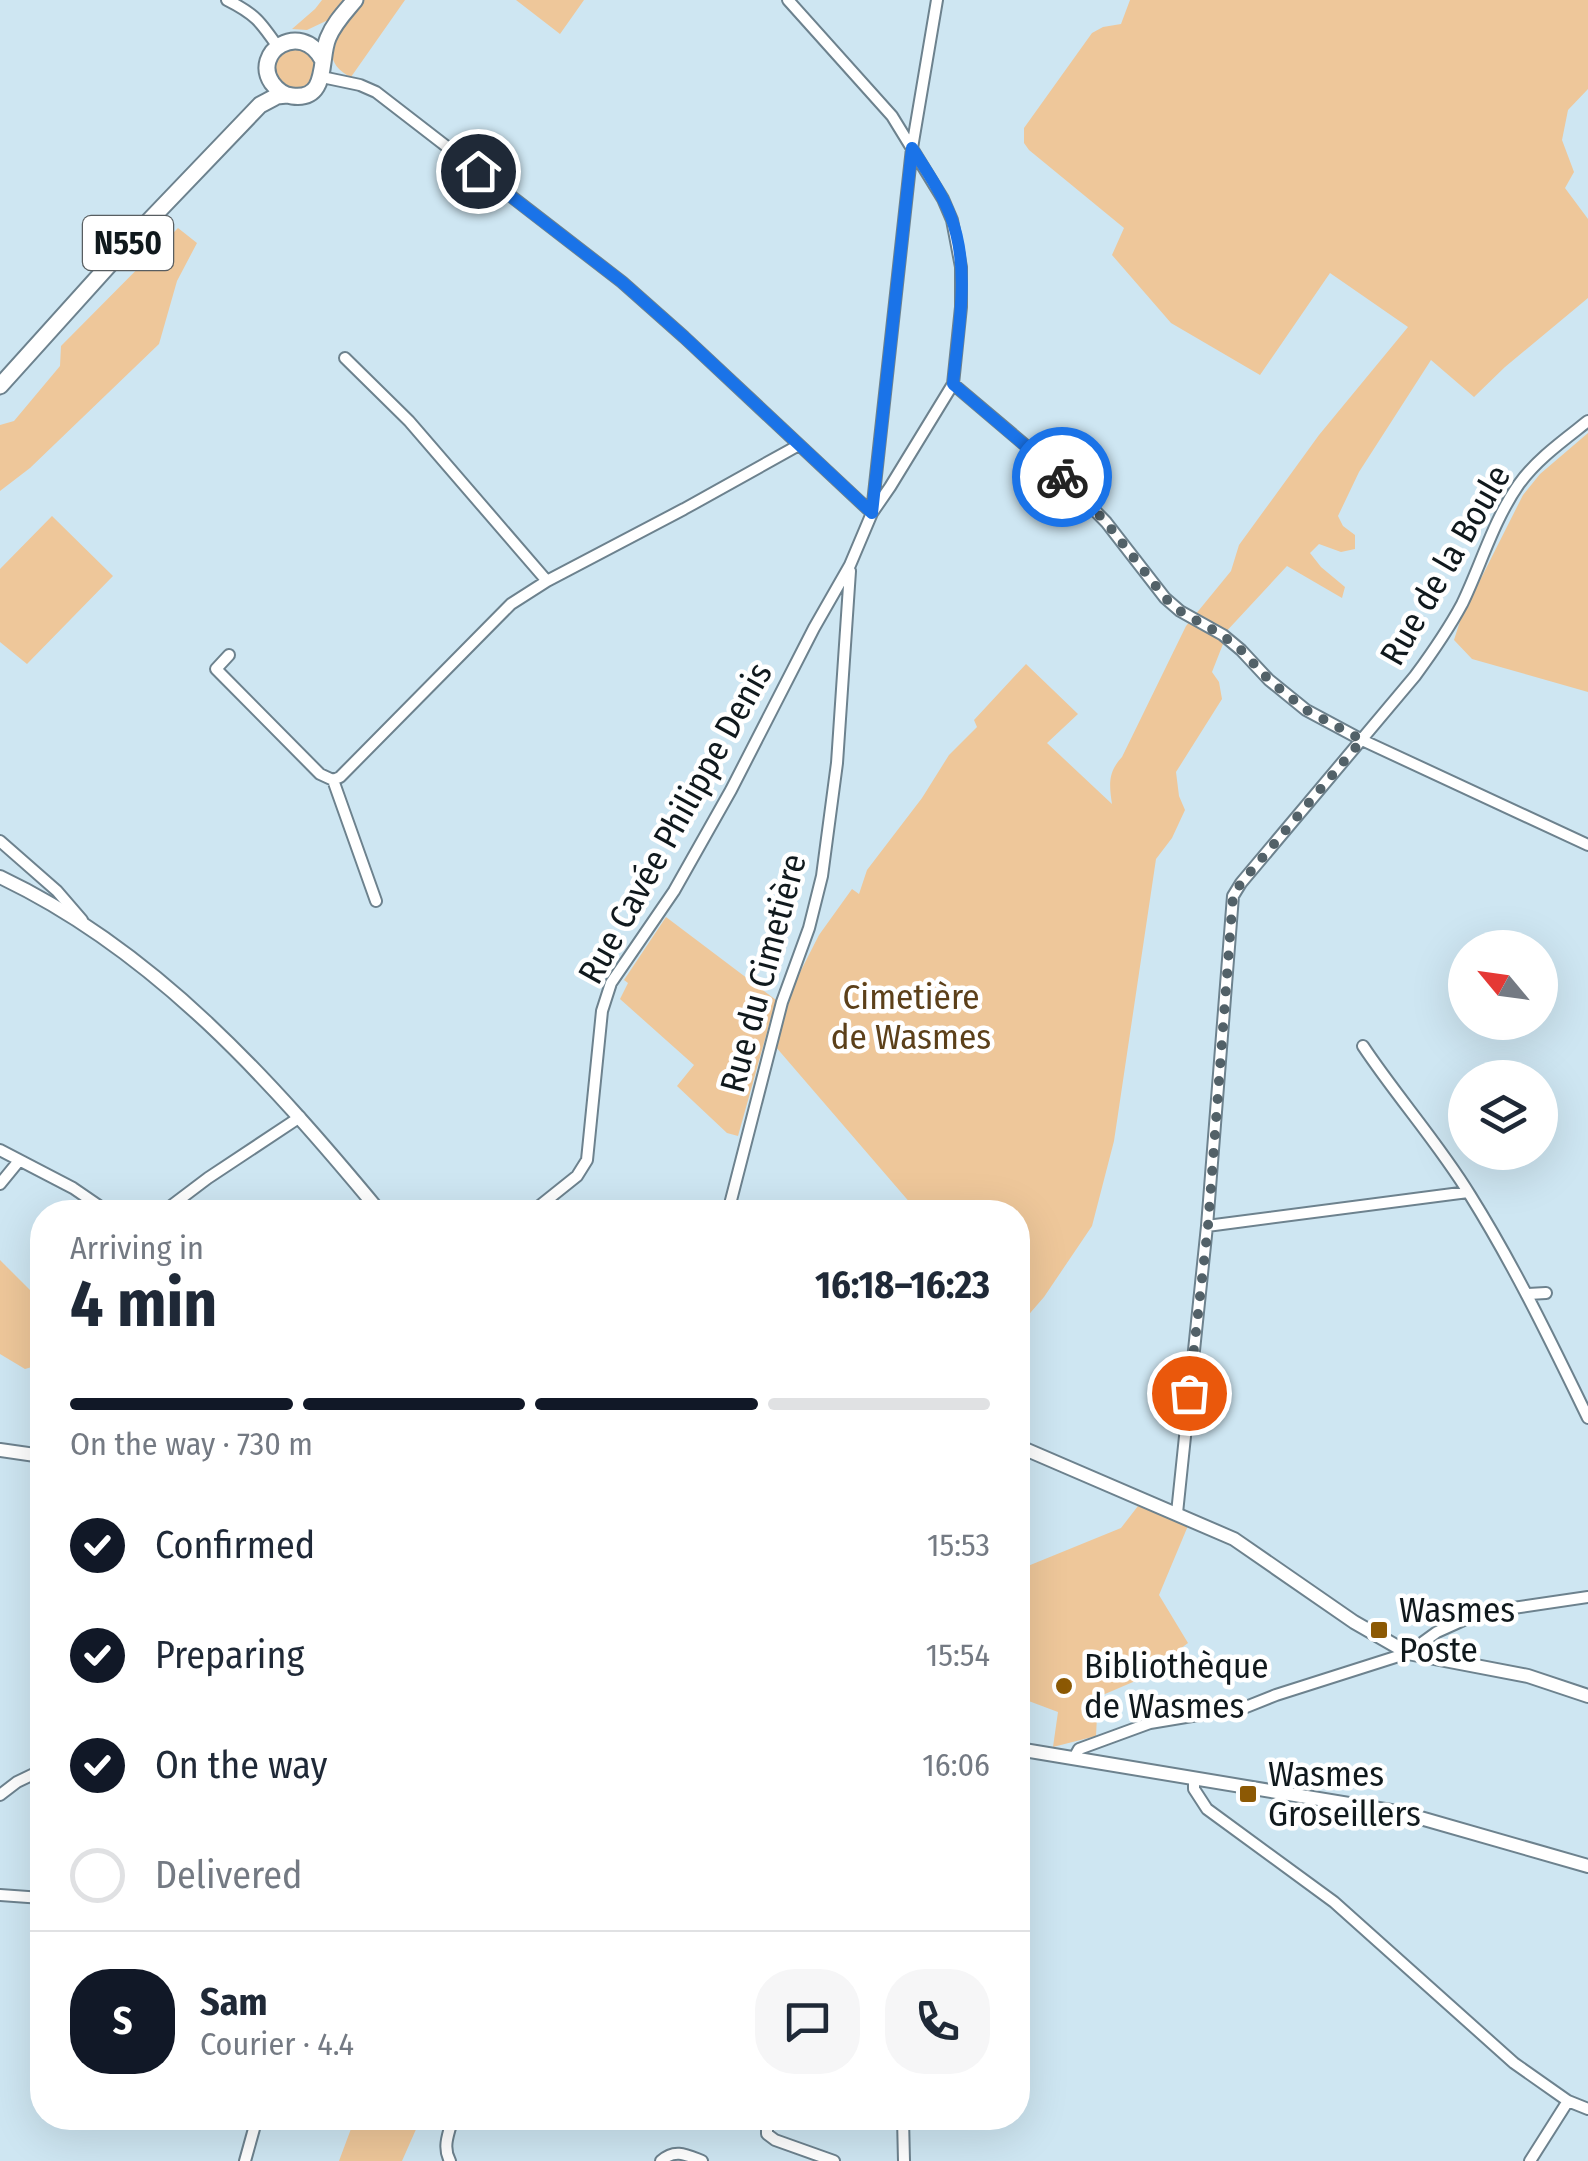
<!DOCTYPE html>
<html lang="en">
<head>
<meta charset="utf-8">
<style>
  :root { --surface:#fff; --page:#f6f6f7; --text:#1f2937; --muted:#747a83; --line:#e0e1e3; --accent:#111827 }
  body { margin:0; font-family:"Fira Sans Condensed",sans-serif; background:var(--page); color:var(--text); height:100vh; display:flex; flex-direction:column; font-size:38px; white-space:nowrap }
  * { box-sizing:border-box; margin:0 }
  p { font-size:32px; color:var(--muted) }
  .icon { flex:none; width:55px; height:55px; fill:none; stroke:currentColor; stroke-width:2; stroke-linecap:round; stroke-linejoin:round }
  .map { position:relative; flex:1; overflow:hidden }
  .panel { position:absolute; left:30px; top:1200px; width:1000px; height:930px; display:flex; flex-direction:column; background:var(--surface); border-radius:40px; box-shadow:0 10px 40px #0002 }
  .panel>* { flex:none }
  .needle { width:65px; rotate:299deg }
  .tools { position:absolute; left:1448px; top:930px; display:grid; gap:20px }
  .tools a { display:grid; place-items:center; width:110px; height:110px; border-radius:50%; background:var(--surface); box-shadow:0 10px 40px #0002; font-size:50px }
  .pin { position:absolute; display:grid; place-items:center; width:85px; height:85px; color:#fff; margin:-42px; border:5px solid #fff; border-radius:50%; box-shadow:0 2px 10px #0007 }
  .courier { position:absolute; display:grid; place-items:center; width:100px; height:100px; margin:-50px; border:8px solid #1a73e8; border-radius:50%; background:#fff; color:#222; box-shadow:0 2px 12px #0007 }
  .headline em { font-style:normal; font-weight:700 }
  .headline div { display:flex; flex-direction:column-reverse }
  .headline { display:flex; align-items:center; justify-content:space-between; height:170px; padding:0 40px }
  h1 { font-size:65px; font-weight:700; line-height:75px }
  .bar { display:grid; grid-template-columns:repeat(4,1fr); gap:15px 10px; align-content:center; height:120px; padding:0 40px }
  .bar i { height:12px; border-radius:8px; background:var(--line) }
  .bar .current { background:var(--accent) }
  .bar p { grid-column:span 4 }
  .line { display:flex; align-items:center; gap:25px; padding:0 40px; border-top:2px solid var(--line) }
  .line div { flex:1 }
  .round { display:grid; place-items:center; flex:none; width:105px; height:105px; border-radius:40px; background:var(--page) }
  ol { padding:0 40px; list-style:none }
  li { display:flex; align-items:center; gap:30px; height:110px }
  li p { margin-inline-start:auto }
  li .icon { padding:10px; border-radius:50%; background:var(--accent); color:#fff; stroke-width:4 }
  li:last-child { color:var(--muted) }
  li i { width:55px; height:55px; border:5px solid var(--line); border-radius:50% }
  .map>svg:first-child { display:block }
  .green { fill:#eec79a }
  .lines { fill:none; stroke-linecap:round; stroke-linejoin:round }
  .minor-casing { stroke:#6d828e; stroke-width:14 }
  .tertiary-casing { stroke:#6d828e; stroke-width:16 }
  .primary-casing { stroke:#6d828e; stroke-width:19 }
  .minor { stroke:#fff; stroke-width:10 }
  .tertiary { stroke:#fff; stroke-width:12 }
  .primary { stroke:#fff; stroke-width:15 }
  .done { stroke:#526168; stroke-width:10; stroke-dasharray:0 18 }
  .route { stroke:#1a73e8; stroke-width:12 }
  .poi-dot { fill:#8c5904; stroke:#fff; stroke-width:4 }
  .labels { text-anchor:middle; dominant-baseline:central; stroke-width:9; stroke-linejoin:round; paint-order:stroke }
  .shield { fill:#fff; stroke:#585e61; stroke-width:2.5 }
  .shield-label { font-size:32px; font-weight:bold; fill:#10191d }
  .street-label { font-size:35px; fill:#10191d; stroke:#fff }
  .park-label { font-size:35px; fill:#5c401a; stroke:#fff }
  .poi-label { font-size:35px; fill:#10191d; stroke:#fff; text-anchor:start }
</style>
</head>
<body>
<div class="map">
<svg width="1588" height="2161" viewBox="0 0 1588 2161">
  <rect width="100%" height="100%" fill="#cee6f2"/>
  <path class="green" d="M 322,0 L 405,0 L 351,77 C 330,67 327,51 339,32 L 326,21 L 307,30 L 292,29 L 315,9 Z
    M 516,0 L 584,0 L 560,34 Z
    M 1130,0 L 1588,0 L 1588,89 L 1568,110 L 1562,140 L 1574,172 L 1565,188 L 1588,219 L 1588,298 L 1505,367 L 1474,397 L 1431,360 L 1359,472 L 1338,516 L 1343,526 L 1355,535 L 1355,549 L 1341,552 L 1319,544 L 1310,553 L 1321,567 L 1345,587 L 1342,598 L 1287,566 L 1223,635 L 1223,644 L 1212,672 L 1219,682 L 1222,699 L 1176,772 L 1179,796 L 1185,810 L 1172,838 L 1156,859 L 1114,1141 L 1092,1226 L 1044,1297 L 1018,1327 L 1018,1212 L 918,1212 L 775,1046 L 792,988 L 819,935 L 852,889 L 859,894 L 867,870 L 922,798 L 949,755 L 977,727 L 974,720 L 1026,664 L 1078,714 L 1047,743 L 1112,804 C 1109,784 1108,772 1122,757 L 1186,626 L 1231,571 L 1239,545 L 1319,435 L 1408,327 L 1330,273 L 1260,375 L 1171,323 L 1112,255 L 1124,228 L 1029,150 L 1024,143 L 1024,128 L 1092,33 L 1103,27 L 1121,24 Z
    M275 68a21 21 0 1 1 42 0a21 21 0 1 1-42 0Z
    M 178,228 L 197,243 L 177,281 L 159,344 L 30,468 L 0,491 L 0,425 L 14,421 L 60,366 L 61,346 Z
    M 1588,433 L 1588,692 L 1472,659 L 1454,640 L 1461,618 L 1523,495 L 1540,474 Z
    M 52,516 L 113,576 L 27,664 L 0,642 L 0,569 Z
    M 666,917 L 776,1000 L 738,1136 L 727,1133 L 677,1086 L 694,1065 L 620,999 L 628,983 L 624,980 Z
    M 0,1260 L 42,1302 L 42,1364 L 25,1369 L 0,1354 Z
    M 1138,1506 L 1190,1521 L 1159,1595 L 1188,1643 L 1140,1679 L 1098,1697 L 1096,1736 L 1053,1747 L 1058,1712 L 1018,1697 L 1018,1570 L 1121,1528 Z
    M 355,2118 L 421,2118 L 402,2161 L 339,2161 Z"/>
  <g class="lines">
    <defs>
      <path id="minor" d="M 227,0 C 255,14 260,21 278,47
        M 322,77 L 360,85 L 376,92 L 622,282 L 684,337 L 872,513
        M 345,358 L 409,421 L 547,581 L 684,509 L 799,445
        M 953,384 L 1057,472 L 1106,522 L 1165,598 L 1180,611 L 1223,635 L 1241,650 L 1269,680 L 1306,710 L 1362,740 L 1588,845
        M 872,512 L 912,148 L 937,0
        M 229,655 L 216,669 L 320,774 L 333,780 L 340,777 L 511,604 L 547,581
        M 333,780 L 376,901
        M 0,841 L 57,891 L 82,920
        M 1363,1046 C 1397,1097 1439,1144 1470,1195 C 1515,1267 1551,1342 1588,1418
        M 0,1150 L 73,1188 L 108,1212
        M 0,1184 L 18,1162
        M 163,1212 L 208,1178 L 300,1117
        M 532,1212 L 577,1176 L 587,1160 L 602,1011 L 611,983 L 674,891 L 731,790 L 814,628 L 850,565 L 872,513 L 890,487 L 953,384 L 961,307 L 961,267 L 952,220 L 943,199 L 892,116 L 788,0
        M 728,1212 L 782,1002 L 809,928 L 822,876 L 837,763 L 850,571
        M 1207,1226 L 1468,1192
        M 1528,1294 L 1546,1293
        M 1177,1513 L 1207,1226 L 1233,896 L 1241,883 L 1415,676 C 1432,653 1448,630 1462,604 C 1481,565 1493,521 1519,484 C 1537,459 1564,440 1588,421
        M 1074,1758 L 1079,1749 L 1150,1723 L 1246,1707 L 1276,1695 L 1408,1653 L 1437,1632 L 1479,1613 L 1588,1597
        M 1194,1778 L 1194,1789 L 1207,1809 L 1334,1902 L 1514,2063 L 1568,2101 L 1588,2109
        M 0,1795 L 17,1782 L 42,1770
        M 0,1895 L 42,1898
        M 767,2118 L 767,2134 L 775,2140 L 834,2161
        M 903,2118 L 904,2161
        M 245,2161 L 257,2118
        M 450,2161 C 442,2147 449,2132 453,2118
        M 661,2161 C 675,2148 687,2155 702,2161
        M 1530,2161 L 1568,2101"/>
      <path id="tertiary" d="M 0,877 C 156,951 272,1082 380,1212
        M 1018,1446 L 1234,1539 L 1354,1622 L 1408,1653 L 1528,1676 L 1588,1696
        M 0,1450 L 42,1456
        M 1018,1749 L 1403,1813 L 1588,1866"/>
      <path id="primary" d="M 322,59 C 301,20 251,52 272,83 C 277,90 284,95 292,96 C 329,101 319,59 328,38 C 334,23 345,12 355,0
        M 0,386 L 146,224 L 260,105 L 277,96 L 287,95"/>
    </defs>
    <use href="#minor" class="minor-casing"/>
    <use href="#tertiary" class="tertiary-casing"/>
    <use href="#primary" class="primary-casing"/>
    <use href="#minor" class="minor"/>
    <use href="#tertiary" class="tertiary"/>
    <use href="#primary" class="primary"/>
  </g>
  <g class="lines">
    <path class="done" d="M 1062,477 L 1106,522 L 1165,598 L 1180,611 L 1222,635 L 1241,650 L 1269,680 L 1306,710 L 1362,740 L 1241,883 L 1233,896 L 1208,1226 L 1189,1393"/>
    <path class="route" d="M 478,171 L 622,282 L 684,337 L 872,513 L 912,148 C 926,170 942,193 951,217 C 971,269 958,330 953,384 L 1062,477"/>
  </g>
  <g class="poi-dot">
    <rect x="1369" y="1620" width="20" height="20" rx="5"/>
    <circle cx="1064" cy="1686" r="10"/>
    <rect x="1238" y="1784" width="20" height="20" rx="5"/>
  </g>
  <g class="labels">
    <rect class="shield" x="83" y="216" width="90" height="54" rx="8"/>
    <g class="shield-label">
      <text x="128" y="243">N550</text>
    </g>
    <g class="street-label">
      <text transform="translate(1445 565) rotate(-60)">Rue de la Boule</text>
      <text transform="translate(675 823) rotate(-61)">Rue Cavée Philippe Denis</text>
      <text transform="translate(763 973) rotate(-75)">Rue du Cimetière</text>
    </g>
    <g class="park-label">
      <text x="911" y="997">Cimetière<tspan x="911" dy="40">de Wasmes</tspan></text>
    </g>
    <g class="poi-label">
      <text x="1399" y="1610">Wasmes<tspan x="1399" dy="40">Poste</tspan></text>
      <text x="1084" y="1666">Bibliothèque<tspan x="1084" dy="40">de Wasmes</tspan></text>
      <text x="1268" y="1774">Wasmes<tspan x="1268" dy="40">Groseillers</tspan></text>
    </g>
  </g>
</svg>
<div class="tools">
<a><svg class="needle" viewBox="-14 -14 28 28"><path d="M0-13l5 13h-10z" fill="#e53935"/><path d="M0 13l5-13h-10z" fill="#747a83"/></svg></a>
<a><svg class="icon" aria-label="layers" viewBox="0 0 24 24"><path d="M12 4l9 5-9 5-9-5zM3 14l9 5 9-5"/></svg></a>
</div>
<div class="pin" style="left:1189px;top:1393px;background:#ea580c"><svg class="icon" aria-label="bag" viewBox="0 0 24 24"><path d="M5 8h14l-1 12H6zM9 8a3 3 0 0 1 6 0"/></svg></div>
<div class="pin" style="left:478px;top:171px;background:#1f2937"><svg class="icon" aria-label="home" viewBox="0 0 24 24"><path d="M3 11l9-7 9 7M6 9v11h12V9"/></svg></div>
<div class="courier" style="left:1062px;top:477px"><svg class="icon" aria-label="bike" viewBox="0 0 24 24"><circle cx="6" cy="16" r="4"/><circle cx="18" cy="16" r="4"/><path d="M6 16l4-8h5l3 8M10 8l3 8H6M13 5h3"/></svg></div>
<section class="panel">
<div class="headline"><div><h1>4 min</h1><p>Arriving in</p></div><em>16:18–16:23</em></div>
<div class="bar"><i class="current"></i><i class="current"></i><i class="current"></i><i></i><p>On the way · 730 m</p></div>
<ol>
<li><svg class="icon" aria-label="check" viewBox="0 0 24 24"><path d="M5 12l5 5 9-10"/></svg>Confirmed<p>15:53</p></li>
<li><svg class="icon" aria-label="check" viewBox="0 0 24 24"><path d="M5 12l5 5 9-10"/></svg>Preparing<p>15:54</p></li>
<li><svg class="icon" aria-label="check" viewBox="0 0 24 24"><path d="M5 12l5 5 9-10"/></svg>On the way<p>16:06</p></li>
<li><i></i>Delivered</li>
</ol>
<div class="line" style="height:180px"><b class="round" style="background:var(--accent);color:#fff">S</b><div><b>Sam</b><p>Courier · 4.4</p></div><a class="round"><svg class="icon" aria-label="chat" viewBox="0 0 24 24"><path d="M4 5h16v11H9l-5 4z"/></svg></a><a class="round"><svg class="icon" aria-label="phone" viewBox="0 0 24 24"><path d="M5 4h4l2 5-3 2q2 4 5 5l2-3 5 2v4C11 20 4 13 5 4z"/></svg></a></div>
</section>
</div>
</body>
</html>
